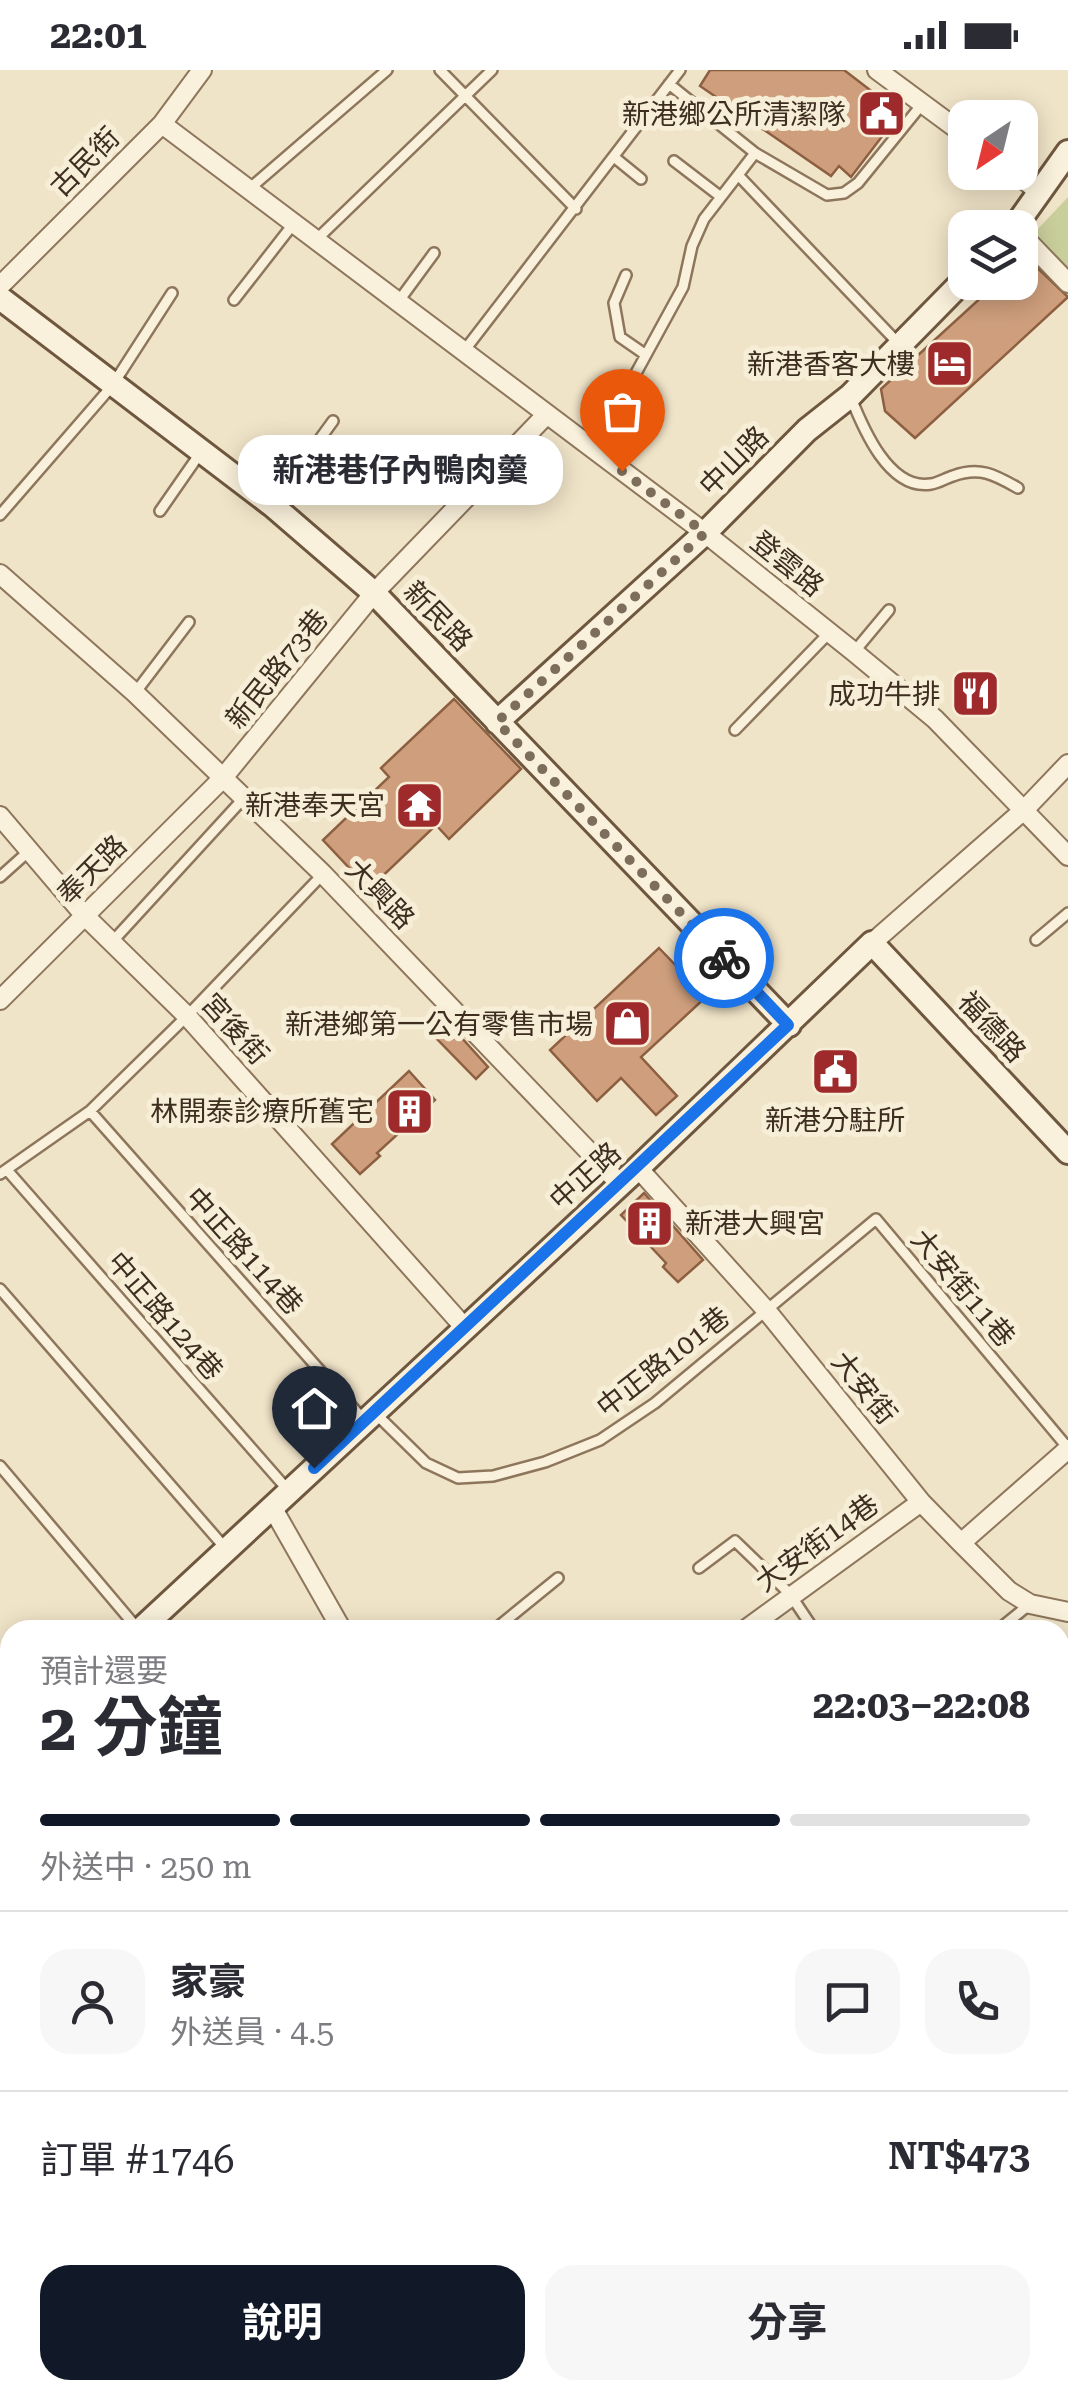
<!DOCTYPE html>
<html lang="zh-TW">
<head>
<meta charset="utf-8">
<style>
  :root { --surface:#fff; --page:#f7f7f7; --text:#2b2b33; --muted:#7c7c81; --line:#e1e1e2; --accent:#111827 }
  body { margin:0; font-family:"Roboto Serif","Noto Sans TC",serif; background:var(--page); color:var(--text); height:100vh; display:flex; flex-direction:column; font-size:38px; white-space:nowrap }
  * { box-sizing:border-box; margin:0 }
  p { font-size:32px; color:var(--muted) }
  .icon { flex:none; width:55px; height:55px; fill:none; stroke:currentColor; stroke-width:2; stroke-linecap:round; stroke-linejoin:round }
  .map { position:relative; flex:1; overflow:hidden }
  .side { position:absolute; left:0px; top:1550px; width:1070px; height:780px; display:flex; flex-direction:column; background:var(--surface); border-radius:30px 30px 0 0; box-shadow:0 5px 25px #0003 }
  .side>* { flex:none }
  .needle { width:65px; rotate:215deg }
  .controls { position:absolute; left:948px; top:30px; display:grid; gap:20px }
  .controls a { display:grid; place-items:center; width:90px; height:90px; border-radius:20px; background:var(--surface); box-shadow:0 5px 25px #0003; font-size:50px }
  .pin { position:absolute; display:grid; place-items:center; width:85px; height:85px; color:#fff; margin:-102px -42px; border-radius:50% 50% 50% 0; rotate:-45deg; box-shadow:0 0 10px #0007 }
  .pin .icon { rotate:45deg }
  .courier { position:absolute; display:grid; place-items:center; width:100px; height:100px; margin:-50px; border:8px solid #1a73e8; border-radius:50%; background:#fff; color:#222; box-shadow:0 2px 12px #0007 }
  .bubble { position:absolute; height:70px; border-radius:30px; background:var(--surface); box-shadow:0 5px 25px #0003; font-size:32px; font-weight:700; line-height:70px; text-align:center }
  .summary em { font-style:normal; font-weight:700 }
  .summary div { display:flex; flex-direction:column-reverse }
  .summary { display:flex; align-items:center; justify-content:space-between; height:170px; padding:0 40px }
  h1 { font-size:65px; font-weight:700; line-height:75px }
  .bar { display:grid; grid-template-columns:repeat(4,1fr); gap:15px 10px; align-content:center; height:120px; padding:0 40px }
  .bar i { height:12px; border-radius:8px; background:var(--line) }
  .bar .selected { background:var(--accent) }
  .bar p { grid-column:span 4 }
  .line { display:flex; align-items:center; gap:25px; padding:0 40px; border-top:2px solid var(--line) }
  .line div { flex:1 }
  .round { display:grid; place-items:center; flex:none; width:105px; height:105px; border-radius:30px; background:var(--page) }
  .cta { display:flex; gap:20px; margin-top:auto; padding:20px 40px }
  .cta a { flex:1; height:115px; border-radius:30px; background:var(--accent); color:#fff; font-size:40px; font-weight:700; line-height:115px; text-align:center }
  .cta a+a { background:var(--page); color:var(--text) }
  .status { display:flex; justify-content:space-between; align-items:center; height:70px; padding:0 50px; background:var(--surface); direction:ltr }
  .status svg { height:28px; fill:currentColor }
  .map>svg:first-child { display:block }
  .green { fill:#c9cf9b }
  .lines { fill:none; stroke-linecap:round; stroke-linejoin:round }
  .stream { stroke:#6f938a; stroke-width:6 }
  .building { fill:#cf9f7d; stroke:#8d5f41; stroke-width:2.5 }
  .service-casing { stroke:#8d765c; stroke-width:14 }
  .minor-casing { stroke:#8d765c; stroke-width:22 }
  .tertiary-casing { stroke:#8d765c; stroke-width:25 }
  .secondary-casing { stroke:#6f573f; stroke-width:28 }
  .service { stroke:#faf1dc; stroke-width:9 }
  .minor { stroke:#faf1dc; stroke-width:18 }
  .tertiary { stroke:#faf1dc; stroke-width:20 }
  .secondary { stroke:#faf1dc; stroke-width:22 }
  .done { stroke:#7c6e5b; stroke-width:10; stroke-dasharray:0 18 }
  .route { stroke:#1a73e8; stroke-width:12 }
  .labels { text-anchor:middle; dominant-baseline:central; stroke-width:10; stroke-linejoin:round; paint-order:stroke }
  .poi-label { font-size:28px; fill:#3d2e20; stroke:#f7eed8; text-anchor:end }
  .street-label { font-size:28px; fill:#3d2e20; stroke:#f7eed8 }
</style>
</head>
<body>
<div class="status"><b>22:01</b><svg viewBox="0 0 49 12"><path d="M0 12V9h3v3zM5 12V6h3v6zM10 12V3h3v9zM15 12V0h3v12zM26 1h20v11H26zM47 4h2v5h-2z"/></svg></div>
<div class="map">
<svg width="1068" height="2330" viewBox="0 0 1068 2330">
  <rect width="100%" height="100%" fill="#f0e4c8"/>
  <path class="green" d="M 1068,127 L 1068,199 L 1040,173 L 1037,160 Z"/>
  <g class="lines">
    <path class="stream" d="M 0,2189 L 10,2088"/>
  </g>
  <path class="building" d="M 710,0 L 844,0 L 900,43 L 851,107 L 839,96 L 831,106 L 700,16 Z
    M 1027,188 L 1068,227 L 915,368 L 885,341 L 881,319 L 998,212 L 1020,212 L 1020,194 Z
    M 454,629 L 521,699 L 449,769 L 436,755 L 369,819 L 323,770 L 389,707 L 381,698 Z
    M 659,878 L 706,927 L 641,987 L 677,1026 L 656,1045 L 621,1008 L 597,1031 L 550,980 Z
    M 451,956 L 488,997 L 476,1009 L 437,969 Z
    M 409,1001 L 435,1030 L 377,1083 L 380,1086 L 360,1104 L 332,1074 Z
    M 644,1123 L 703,1190 L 678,1212 L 663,1197 L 666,1193 L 621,1145 Z"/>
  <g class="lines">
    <defs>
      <path id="service" d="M 440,0 L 576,139
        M 669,14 L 755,83 L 827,125 L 844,123 L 858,113 L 923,33
        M 614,87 L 641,109
        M 674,91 L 721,127
        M 738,105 L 898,273
        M 249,119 L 387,0
        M 316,170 L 492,0
        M 626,205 L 614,233 L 620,267 L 646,285
        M 234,230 L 294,153
        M 398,232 L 434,183
        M 464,281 L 680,0
        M 851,328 C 863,358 889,421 931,414 C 938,413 946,408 953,406 C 980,396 995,405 1018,418
        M 594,380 L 683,217 L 692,176 L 704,149 L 755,83
        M 274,432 L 333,351
        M 160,441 L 201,382
        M 0,445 L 112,316 L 172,223
        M 854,582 L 889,540
        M 135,623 L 189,552
        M 735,660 L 829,563
        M 0,807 L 29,781
        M 1036,870 L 1068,843
        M 112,872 L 243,729
        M 90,1041 L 362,1348
        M 7,1100 L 287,1419
        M 0,1104 L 90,1041 L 187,946 L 323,804
        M 0,1219 L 226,1479
        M 375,1343 L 426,1393 L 458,1408 L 493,1406 L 545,1392 L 600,1370 L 655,1333 L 876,1149 L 1068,1378
        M 0,1396 L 137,1558
        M 699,1498 L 735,1471 L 790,1524 L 814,1560
        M 494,1560 L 558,1508
        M 998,1560 L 1030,1534
        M 0,1974 L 10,1892
        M 0,2128 L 10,2131
        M 287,2320 L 300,2330
        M 513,2330 L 526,2320"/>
      <path id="minor" d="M 877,0 L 965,65
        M 162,54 L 705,463 L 854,582 L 935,649 L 1068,786
        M 1014,102 L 1038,121
        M 1020,163 L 1068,213
        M 0,216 L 162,54 L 202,0
        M 0,504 L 135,623 L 323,804 L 620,1114
        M 0,746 L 85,846 L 187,946 L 465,1258
        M 872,873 L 1025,739 L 1068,694
        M 0,930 L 222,709 L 374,523 L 547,344
        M 638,1098 L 766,1240 L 921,1432 L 961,1473 L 1009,1521 L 1030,1534 L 1068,1542
        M 272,1437 L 342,1560
        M 961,1473 L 1068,1379
        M 745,1560 L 921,1432
        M 0,1603 L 10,1615"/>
      <path id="tertiary" d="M 1060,2239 L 1068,2232
        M 711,2320 L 724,2330
        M 956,2330 L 969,2320"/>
      <path id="secondary" d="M 1014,158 L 1068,82
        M 0,228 L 272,435 L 374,523 L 789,955
        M 497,652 L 705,463 L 807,360 L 850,326 L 965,209
        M 140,1560 L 638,1098 L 872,873 L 1068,1082
        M 0,1691 L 10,1682"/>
    </defs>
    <use href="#service" class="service-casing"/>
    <use href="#minor" class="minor-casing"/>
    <use href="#tertiary" class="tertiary-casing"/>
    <use href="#secondary" class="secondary-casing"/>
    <use href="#service" class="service"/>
    <use href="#minor" class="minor"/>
    <use href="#tertiary" class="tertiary"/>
    <use href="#secondary" class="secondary"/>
  </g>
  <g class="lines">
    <path class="done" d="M 622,401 L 705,463 L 497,652 L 724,888"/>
    <path class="route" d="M 314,1398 L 788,955 L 724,888"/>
  </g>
  <defs>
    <symbol id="civic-square" viewBox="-11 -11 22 22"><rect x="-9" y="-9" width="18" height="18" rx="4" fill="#9e2a2b" stroke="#f7eed8"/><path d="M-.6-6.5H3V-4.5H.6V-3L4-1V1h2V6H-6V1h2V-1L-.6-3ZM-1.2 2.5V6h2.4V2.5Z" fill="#fff"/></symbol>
    <symbol id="hotel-square" viewBox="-11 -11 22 22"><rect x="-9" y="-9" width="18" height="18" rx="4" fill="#9e2a2b" stroke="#f7eed8"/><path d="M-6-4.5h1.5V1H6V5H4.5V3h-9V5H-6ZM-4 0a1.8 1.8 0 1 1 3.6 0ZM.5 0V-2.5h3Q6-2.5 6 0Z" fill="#fff"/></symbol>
    <symbol id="restaurant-square" viewBox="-11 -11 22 22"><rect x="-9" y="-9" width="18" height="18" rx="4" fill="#9e2a2b" stroke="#f7eed8"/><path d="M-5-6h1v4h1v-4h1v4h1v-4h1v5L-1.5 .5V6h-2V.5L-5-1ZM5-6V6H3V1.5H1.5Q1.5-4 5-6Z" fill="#fff"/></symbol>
    <symbol id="temple-square" viewBox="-11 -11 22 22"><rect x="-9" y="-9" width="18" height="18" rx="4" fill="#9e2a2b" stroke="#f7eed8"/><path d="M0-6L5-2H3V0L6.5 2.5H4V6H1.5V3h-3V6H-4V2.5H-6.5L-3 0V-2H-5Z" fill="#fff"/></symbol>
    <symbol id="shop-square" viewBox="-11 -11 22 22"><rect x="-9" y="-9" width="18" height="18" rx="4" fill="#9e2a2b" stroke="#f7eed8"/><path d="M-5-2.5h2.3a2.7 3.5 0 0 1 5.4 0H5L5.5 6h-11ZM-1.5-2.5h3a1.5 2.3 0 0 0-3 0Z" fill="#fff"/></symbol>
    <symbol id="building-square" viewBox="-11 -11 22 22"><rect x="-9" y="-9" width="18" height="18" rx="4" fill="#9e2a2b" stroke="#f7eed8"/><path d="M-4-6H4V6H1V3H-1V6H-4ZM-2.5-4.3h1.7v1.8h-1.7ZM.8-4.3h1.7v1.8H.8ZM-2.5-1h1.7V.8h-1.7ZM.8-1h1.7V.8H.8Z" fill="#fff"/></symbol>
  </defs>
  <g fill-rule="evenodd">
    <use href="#civic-square" x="854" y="16" width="55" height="55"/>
    <use href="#hotel-square" x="922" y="266" width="55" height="55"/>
    <use href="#restaurant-square" x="948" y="596" width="55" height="55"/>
    <use href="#temple-square" x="392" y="708" width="55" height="55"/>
    <use href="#shop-square" x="600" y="926" width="55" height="55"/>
    <use href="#civic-square" x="808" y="974" width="55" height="55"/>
    <use href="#building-square" x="382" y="1014" width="55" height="55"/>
    <use href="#building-square" x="622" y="1126" width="55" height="55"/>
  </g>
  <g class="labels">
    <g class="poi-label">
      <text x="846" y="44">新港鄉公所清潔隊</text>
      <text x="915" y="294">新港香客大樓</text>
      <text x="940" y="624">成功牛排</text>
      <text x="385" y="735">新港奉天宮</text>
      <text x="593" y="954">新港鄉第一公有零售市場</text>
      <text x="374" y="1041">林開泰診療所舊宅</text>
      <text x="835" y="1050" text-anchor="middle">新港分駐所</text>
      <text x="685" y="1153" text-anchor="start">新港大興宮</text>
    </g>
    <g class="street-label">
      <text transform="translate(85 92) rotate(-45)">古民街</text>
      <text transform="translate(734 391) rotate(-45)">中山路</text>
      <text transform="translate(787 494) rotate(39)">登雲路</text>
      <text transform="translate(438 546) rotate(46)">新民路</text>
      <text transform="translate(277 599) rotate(-51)">新民路73巷</text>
      <text transform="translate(92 800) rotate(-45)">奉天路</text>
      <text transform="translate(380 824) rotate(46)">大興路</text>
      <text transform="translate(992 957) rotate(47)">福德路</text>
      <text transform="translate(235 959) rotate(48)">宮後街</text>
      <text transform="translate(585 1106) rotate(-42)">中正路</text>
      <text transform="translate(244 1181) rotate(48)">中正路114巷</text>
      <text transform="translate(963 1218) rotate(50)">大安街11巷</text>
      <text transform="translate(165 1246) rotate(49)">中正路124巷</text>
      <text transform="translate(663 1292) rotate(-38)">中正路101巷</text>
      <text transform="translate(864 1318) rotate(51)">大安街</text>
      <text transform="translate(817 1473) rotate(-36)">大安街14巷</text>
    </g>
  </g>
</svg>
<div class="controls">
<a><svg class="needle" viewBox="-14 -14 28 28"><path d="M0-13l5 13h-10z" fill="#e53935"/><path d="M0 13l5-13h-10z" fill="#7c7c81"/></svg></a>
<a><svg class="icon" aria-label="layers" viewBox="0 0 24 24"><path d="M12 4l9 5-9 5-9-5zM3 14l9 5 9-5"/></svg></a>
</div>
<div class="pin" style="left:622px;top:401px;background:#ea580c"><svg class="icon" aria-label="bag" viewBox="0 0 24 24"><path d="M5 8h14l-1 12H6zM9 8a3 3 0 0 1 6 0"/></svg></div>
<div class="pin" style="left:314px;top:1398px;background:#1f2937"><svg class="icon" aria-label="home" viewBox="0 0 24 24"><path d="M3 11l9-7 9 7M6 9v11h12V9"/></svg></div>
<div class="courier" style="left:724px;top:888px"><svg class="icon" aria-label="bike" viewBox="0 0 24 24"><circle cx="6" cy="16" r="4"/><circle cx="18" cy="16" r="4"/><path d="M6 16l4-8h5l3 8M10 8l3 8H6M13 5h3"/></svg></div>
<div class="bubble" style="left:238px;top:365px;width:325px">新港巷仔內鴨肉羹</div>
<section class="side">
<div class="summary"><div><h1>2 分鐘</h1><p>預計還要</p></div><em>22:03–22:08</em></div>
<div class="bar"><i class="selected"></i><i class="selected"></i><i class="selected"></i><i></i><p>外送中 · 250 m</p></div>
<div class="line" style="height:180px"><a class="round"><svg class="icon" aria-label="person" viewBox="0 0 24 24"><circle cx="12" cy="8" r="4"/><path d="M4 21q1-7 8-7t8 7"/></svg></a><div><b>家豪</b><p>外送員 · 4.5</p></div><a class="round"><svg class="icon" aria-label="chat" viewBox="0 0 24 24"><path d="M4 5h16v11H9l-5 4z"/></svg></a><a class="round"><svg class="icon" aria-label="phone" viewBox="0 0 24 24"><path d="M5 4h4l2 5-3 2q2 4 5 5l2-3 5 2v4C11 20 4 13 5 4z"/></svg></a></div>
<div class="line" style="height:130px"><div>訂單 #1746</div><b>NT$473</b></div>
<div class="cta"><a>說明</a><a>分享</a></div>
</section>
</div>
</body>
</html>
